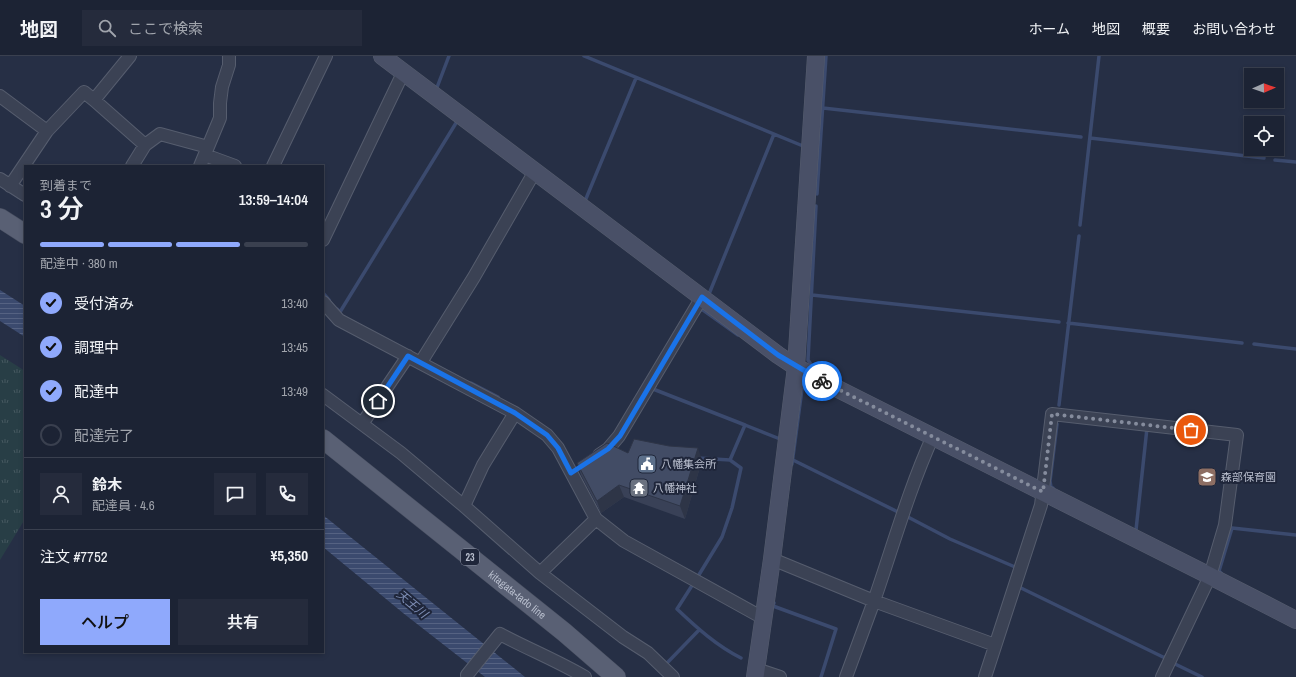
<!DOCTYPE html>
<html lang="ja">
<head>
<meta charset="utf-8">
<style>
  :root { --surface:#1c2334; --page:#252b3c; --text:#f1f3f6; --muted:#a0a4ac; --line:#3a404f; --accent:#8fa9fc }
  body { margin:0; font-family:"Archivo Narrow","Noto Sans JP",sans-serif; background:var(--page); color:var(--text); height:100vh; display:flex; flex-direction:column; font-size:15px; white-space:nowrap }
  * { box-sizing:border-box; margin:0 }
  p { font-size:13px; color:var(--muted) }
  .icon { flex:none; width:22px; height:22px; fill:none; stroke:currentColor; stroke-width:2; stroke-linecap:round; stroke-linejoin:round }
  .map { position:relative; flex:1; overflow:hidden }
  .panel { position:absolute; left:24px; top:109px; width:300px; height:488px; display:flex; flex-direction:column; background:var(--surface); border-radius:0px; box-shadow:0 2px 6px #0003,0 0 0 1px var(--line) }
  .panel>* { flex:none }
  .needle { width:26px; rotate:88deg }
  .controls { position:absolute; left:1244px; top:12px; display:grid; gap:8px }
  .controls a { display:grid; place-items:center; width:40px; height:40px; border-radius:0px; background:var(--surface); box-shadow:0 2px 6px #0003,0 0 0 1px var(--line); font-size:20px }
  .pin { position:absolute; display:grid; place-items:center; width:34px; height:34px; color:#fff; margin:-17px; border:2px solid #fff; border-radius:50%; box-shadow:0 1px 4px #0007 }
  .courier { position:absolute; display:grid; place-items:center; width:40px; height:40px; margin:-20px; border:3px solid #1a73e8; border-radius:50%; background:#fff; color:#222; box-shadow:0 1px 5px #0007 }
  .summary em { font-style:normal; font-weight:600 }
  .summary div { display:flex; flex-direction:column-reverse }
  .summary { display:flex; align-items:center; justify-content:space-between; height:68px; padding:0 16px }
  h1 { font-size:26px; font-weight:600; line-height:30px }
  .bar { display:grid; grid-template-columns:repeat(4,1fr); gap:6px 4px; align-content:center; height:48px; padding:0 16px }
  .bar i { height:5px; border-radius:3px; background:var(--line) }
  .bar .active { background:var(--accent) }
  .bar p { grid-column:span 4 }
  .line { display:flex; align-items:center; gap:10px; padding:0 16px; border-top:1px solid var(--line) }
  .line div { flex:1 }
  .round { display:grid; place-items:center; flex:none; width:42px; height:42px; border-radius:0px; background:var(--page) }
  ol { padding:0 16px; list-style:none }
  li { display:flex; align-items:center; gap:12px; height:44px }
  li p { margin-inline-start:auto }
  li .icon { padding:4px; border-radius:50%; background:var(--accent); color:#111; stroke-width:4 }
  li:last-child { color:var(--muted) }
  li i { width:22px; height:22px; border:2px solid var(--line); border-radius:50% }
  .primary-button { display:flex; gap:8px; margin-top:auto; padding:8px 16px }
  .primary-button a { flex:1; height:46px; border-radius:0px; background:var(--accent); color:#111; font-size:16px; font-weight:600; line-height:46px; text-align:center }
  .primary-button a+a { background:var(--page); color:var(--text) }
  header { display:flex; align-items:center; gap:24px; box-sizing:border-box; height:56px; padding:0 20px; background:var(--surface); border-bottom:1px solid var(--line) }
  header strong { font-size:19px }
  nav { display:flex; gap:22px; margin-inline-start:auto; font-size:14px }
  .search { width:280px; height:36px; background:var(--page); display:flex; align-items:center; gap:10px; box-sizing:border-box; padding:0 14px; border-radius:0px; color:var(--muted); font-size:15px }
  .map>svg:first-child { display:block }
  .grass { fill:url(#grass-tufts) }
  .water { fill:url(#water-rules) }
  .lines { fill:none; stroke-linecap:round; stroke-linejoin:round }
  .stream { stroke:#3b4a6e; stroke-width:3.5 }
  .street-casing { stroke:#565d6e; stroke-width:14 }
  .secondary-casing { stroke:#565d6e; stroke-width:18 }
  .primary-casing { stroke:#444b5d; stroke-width:20 }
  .street { stroke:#3b4254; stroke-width:12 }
  .secondary { stroke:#495067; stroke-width:17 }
  .primary { stroke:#596074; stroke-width:19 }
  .wall { fill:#394157 }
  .shaded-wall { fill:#2e3547 }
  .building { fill:#424c65; stroke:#2e3547 }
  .done { stroke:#858c9d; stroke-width:4; stroke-dasharray:0 7.2 }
  .route { stroke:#1a73e8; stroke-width:5 }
  .labels { text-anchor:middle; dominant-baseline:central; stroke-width:4; stroke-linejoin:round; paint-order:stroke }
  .shield { fill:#1f263a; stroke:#8a90a1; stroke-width:1 }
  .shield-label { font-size:10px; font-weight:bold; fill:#b8becd }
  .poi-label { font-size:11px; fill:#b8becd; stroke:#1f263a; text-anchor:start }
  .street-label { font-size:11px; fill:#b8becd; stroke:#1f263a }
  .water-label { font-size:12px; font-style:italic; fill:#7e8eb5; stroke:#1f263a }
</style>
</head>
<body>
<header>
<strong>地図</strong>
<div class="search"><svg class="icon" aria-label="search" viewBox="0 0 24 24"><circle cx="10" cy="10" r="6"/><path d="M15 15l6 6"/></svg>ここで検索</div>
<nav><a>ホーム</a><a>地図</a><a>概要</a><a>お問い合わせ</a></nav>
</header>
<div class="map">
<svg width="1296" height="621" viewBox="0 0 1296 621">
  <defs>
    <pattern id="grass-tufts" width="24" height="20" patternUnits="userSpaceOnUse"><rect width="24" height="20" fill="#283e46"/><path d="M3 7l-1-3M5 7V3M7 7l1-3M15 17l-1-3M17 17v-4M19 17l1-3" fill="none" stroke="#455860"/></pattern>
    <pattern id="water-rules" width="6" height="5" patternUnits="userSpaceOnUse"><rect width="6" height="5" fill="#3b4a6e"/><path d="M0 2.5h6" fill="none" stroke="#556282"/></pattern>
  </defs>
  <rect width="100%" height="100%" fill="#262f45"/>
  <path class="grass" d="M 0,299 L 25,315 L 25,463 L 0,504 Z"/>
  <path class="water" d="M 0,234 L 25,250 L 25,281 L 0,265 Z
    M 323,459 L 525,621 L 485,621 L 403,557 L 323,491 Z"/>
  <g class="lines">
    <path class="stream" d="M 584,0 L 803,90 L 804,89
      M 436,34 L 449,0
      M 823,52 L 1081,81
      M 1090,82 L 1264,102
      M 1275,104 L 1296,106
      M 817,138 L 826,0
      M 585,145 L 636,22
      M 1080,169 L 1099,0
      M 323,237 L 329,244
      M 709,238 L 774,78
      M 812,239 L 1059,266
      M 337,253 L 340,256 L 456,67
      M 698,258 L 700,254 L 703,254 L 738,279
      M 1068,267 L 1242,287
      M 1254,288 L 1296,293
      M 814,313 L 808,304 L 816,150
      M 471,327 L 498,341
      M 655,330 L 653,333 L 745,369 L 730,404 L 741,412 L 732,452 L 722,481 L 697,522
      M 1059,349 L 1079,180
      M 745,369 L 780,383
      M 698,402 L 730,404
      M 793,404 L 900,457
      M 792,408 L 802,333
      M 1053,432 L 1051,431 L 1050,425 L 1057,368
      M 906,460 L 950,483 L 1015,511
      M 1136,474 L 1147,372
      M 1221,517 L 1219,515 L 1232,472 L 1296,479
      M 693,528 L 677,553 C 697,572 717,590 741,602
      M 1020,528 L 1019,531 L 1165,602 L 1166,600
      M 774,547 L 773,550 L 836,573 L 821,621
      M 667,607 L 699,574
      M 1173,607 L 1202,621"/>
    <defs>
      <path id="street" d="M 0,40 L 47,75
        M 94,44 L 145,89
        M 205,99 L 235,110
        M 132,110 L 145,89 L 160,78 L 208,91
        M 200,110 L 220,62 L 220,47 L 222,31 L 229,9 L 229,0
        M 273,110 L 326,0
        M 0,123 L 25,139
        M 10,130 L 47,75 L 84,36 L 94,44 L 130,0
        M 323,184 L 403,17
        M 323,246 L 339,264 L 515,357 L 547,379 L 558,392 L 596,463 L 624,485 L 763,562
        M 421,306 L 474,221 L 535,115
        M 323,339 L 401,397 L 464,450 L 540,517 L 623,581 L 648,597 L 673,621
        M 362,368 L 408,300
        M 599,399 L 608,393 L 619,380 L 702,241
        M 464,450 L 483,409 L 515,357
        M 772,503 L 874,545 C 893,490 909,433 933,380
        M 540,517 L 596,463
        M 756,613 L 780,621
        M 467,619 L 500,578 C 528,593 558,605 585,621
        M 846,621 L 874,545 L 995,589
        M 985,621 L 1041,449 L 1052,358 L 1237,379 L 1225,469 L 1217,496 L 1210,520 L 1162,621"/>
      <path id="secondary" d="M 382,0 L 778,299 L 796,311 L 828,328 L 1210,520 L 1296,564
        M 755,621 L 772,503 L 796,311 L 816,0"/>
      <g id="primary">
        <path d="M 0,162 L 25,178"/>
        <path id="s1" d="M 323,383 L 564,576 L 616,621"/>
      </g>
    </defs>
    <use href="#street" class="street-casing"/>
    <use href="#secondary" class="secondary-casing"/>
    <use href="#primary" class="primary-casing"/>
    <use href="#street" class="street"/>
    <use href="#secondary" class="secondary"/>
    <use href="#primary" class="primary"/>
  </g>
  <path class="wall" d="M 628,397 L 702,404 L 685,463 L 624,441 L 601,457 L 581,419 L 577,407 Z"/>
  <path class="shaded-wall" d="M 698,392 L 702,404 L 685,463 L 680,450 Z
    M 619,429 L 624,441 L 601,457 L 597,445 Z"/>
  <path class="building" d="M 634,383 L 669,390 L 698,392 L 680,450 L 619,429 L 597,445 L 577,407 L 607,387 L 628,397 Z"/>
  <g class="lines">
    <path class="done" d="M 822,325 L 1043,436 L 1052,358 L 1191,374"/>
    <path class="route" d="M 378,345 L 408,300 L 515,357 L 547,379 L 558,392 L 571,417 L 608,393 L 620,380 L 702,241 L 778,299 L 822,325"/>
  </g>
  <defs>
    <symbol id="civic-square" viewBox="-11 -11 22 22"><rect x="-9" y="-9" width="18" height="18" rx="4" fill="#5c6f8a" stroke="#1f263a"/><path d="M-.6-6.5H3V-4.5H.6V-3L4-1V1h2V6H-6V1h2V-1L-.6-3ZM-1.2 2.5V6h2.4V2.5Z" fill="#fff"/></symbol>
    <symbol id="school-square" viewBox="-11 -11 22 22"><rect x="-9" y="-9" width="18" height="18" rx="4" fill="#8d6e63" stroke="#1f263a"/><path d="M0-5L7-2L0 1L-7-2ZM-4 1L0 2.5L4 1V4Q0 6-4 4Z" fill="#fff"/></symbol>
    <symbol id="temple-square" viewBox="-11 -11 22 22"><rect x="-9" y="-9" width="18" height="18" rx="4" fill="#6b7280" stroke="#1f263a"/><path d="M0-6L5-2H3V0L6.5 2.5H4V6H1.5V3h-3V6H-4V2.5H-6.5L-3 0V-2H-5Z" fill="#fff"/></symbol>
  </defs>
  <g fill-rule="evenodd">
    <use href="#civic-square" x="636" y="397" width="22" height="22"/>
    <use href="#school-square" x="1196" y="410" width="22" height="22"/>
    <use href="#temple-square" x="628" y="421" width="22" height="22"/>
  </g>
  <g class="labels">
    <rect class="shield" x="461" y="493" width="18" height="16" rx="3"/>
    <g class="shield-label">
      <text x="470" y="501">23</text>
    </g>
    <g class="poi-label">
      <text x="661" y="408">八幡集会所</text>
      <text x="1221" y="421">森部保育園</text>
      <text x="653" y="432">八幡神社</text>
    </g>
    <g class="street-label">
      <text stroke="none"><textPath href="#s1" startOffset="249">kitagata-tado line</textPath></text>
    </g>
    <g class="water-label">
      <text transform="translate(412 548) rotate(40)">天王川</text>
    </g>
  </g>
</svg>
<div class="controls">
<a><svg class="needle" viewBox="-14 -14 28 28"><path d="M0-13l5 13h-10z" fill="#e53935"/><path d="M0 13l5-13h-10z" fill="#a0a4ac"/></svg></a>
<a><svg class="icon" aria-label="locate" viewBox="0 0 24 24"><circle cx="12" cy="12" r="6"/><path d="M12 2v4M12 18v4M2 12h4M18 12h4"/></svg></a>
</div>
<div class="pin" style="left:1191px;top:374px;background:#ea580c"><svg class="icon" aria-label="bag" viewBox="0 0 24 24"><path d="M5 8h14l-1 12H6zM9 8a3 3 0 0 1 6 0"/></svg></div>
<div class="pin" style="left:378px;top:345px;background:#1f2937"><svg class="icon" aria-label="home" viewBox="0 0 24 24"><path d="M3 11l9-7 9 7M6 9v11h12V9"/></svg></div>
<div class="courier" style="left:822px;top:325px"><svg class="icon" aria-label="bike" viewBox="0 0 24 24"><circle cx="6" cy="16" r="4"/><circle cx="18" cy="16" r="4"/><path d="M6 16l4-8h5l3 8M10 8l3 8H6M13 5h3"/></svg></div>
<section class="panel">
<div class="summary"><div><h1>3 分</h1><p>到着まで</p></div><em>13:59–14:04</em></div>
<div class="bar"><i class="active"></i><i class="active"></i><i class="active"></i><i></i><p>配達中 · 380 m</p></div>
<ol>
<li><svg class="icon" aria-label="check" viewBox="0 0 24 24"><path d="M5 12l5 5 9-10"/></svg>受付済み<p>13:40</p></li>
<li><svg class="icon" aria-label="check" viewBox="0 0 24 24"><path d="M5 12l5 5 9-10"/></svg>調理中<p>13:45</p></li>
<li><svg class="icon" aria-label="check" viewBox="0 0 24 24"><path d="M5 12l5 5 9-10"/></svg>配達中<p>13:49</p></li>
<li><i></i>配達完了</li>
</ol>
<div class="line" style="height:72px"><a class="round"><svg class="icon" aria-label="person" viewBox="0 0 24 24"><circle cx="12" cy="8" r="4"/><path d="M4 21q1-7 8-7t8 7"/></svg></a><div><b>鈴木</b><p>配達員 · 4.6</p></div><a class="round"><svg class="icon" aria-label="chat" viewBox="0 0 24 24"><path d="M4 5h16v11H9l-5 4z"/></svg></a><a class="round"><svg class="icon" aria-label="phone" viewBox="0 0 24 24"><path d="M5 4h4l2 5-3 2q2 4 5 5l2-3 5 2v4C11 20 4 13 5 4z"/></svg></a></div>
<div class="line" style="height:52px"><div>注文 #7752</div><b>¥5,350</b></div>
<div class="primary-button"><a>ヘルプ</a><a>共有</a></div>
</section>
</div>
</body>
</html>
